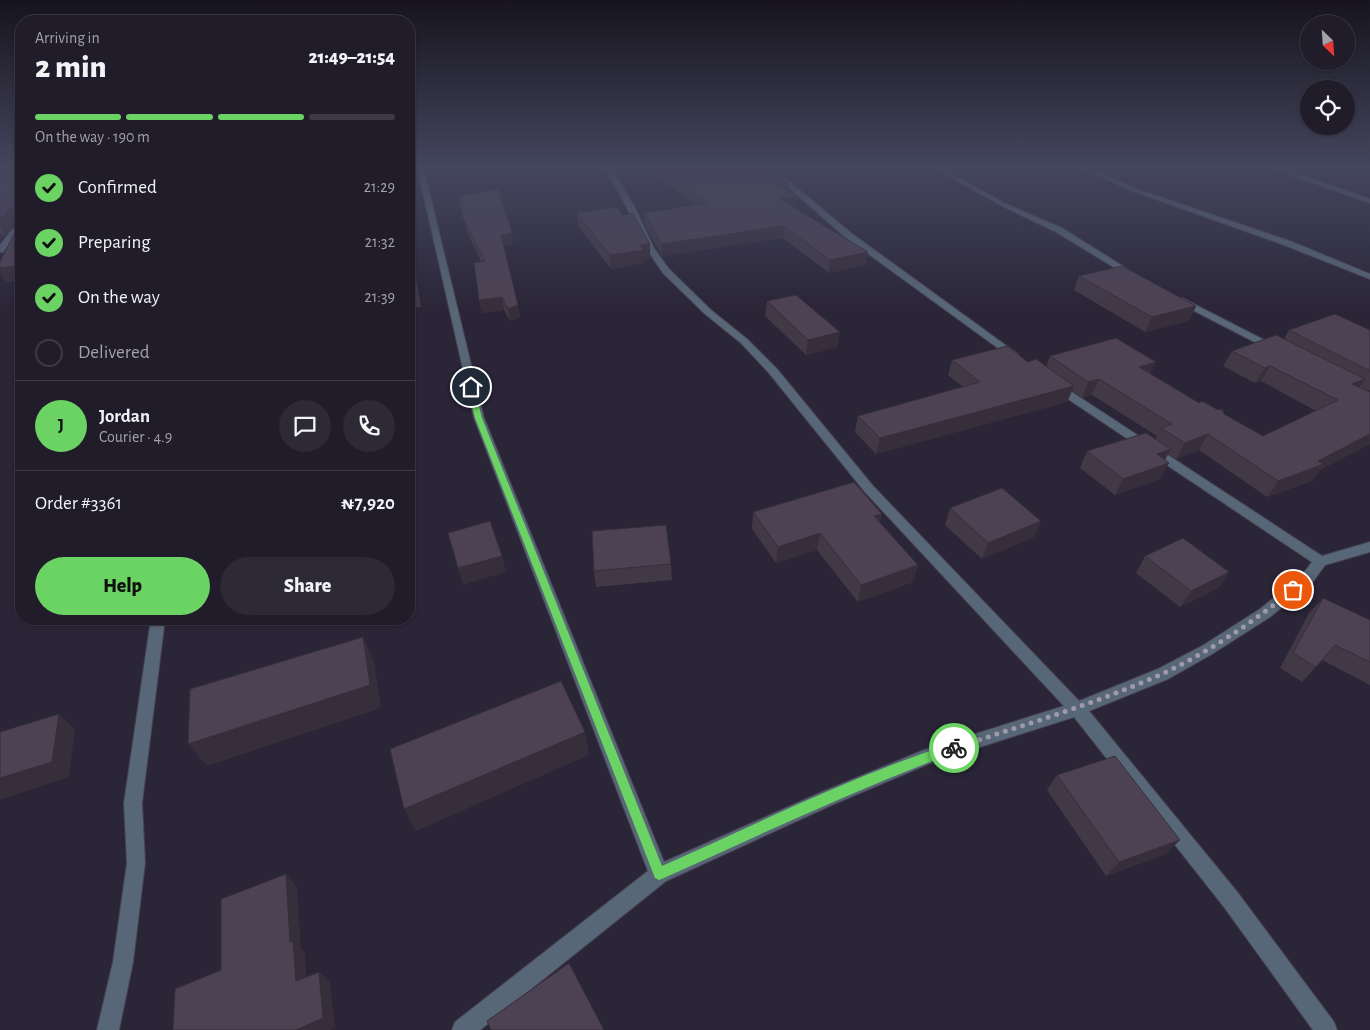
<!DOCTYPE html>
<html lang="en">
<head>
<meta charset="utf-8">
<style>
  :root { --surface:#201c29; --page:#2d2935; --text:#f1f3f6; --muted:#a2a1a8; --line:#3d3a46; --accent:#6bd363 }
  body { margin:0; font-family:"Alegreya Sans",sans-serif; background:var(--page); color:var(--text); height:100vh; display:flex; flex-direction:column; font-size:19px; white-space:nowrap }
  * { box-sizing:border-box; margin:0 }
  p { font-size:16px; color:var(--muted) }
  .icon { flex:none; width:28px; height:28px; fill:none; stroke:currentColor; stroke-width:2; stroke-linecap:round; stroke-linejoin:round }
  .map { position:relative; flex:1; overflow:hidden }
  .panel { position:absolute; left:15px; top:15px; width:400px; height:610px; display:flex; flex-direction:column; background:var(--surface); border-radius:20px; box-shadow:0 1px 4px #0004,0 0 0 1px var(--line) }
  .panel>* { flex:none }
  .needle { width:32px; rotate:155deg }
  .buttons { position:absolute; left:1300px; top:15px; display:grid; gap:10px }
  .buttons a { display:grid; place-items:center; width:55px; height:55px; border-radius:50%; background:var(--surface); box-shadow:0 1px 4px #0004,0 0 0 1px var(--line); font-size:25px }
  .pin { position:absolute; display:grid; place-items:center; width:42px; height:42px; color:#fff; margin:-21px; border:2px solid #fff; border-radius:50%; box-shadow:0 1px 5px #0007 }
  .courier { position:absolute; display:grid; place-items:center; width:50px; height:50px; margin:-25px; border:4px solid #6bd363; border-radius:50%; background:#fff; color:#222; box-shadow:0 1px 6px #0007 }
  .head em { font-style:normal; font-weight:800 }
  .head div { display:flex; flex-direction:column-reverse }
  .head { display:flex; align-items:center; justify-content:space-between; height:85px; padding:0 20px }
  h1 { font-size:32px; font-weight:800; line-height:38px }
  .bar { display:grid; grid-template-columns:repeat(4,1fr); gap:8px 5px; align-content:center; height:60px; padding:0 20px }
  .bar i { height:6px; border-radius:4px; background:var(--line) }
  .bar .active { background:var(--accent) }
  .bar p { grid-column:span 4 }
  .line { display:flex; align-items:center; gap:12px; padding:0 20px; border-top:1px solid var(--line) }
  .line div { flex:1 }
  .round { display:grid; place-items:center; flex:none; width:52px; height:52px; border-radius:26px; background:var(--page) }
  ol { padding:0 20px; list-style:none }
  li { display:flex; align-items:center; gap:15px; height:55px }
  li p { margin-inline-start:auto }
  li .icon { padding:5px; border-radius:50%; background:var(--accent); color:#111; stroke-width:4 }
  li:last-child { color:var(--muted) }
  li i { width:28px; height:28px; border:2px solid var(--line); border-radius:50% }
  .action { display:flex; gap:10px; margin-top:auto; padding:10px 20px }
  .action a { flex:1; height:58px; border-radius:30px; background:var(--accent); color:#111; font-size:20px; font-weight:800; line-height:58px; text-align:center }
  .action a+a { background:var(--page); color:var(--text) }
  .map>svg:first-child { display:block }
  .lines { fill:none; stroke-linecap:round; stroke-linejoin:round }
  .street-casing { stroke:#464253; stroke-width:2 }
  .street { fill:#586777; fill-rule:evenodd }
  .wall { fill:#423947 }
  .shaded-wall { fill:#362e3a }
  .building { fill:#4d4253; stroke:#362e3a }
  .route { fill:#6bd363 }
  .done { stroke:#9e9aa8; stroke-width:5; stroke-dasharray:0 9 }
</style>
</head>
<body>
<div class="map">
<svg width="1370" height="1030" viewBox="0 0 1370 1030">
  <rect width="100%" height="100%" fill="#2a2537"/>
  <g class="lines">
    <defs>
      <path id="street" d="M 417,166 L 423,166 L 484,418 L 664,862 L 822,792 L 924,750 L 1064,706 L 865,492 L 769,373 L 741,343 L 705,314 L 663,273 L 646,248 L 626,206 L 604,166 L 610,166 L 634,206 L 654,248 L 669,269 L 711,310 L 747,339 L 777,369 L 873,486 L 1079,701 L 1158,669 L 1202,646 L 1260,609 L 1302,575 L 1312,562 L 1053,389 L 1052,387 L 1053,385 L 1061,385 L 1322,556 L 1370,542 L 1370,552 L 1325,565 L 1312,583 L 1270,617 L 1212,654 L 1168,679 L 1089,711 L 1238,893 L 1334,1022 L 1337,1030 L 1313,1030 L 1224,907 L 1074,717 L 933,762 L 834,804 L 666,881 L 480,1030 L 452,1030 L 455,1022 L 648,871 L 474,418 Z
        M 764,166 L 771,166 L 851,233 L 1019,355 L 1019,359 L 1013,359 L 845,237 Z
        M 931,166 L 938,166 L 1004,203 L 1062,228 L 1137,275 L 1130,277 L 1056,232 L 1000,205 Z
        M 1077,166 L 1085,166 L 1134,188 L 1290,241 L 1370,274 L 1370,279 L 1284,245 L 1130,190 Z
        M 1266,166 L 1275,166 L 1370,199 L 1370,203 Z
        M 18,222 L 21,222 L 21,229 L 3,252 L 0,252 L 0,245 Z
        M 1182,298 L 1276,346 L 1278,348 L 1273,351 L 1270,350 L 1179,303 L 1179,299 Z
        M 151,619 L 165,619 L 142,803 L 145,863 L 133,962 L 119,1030 L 97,1030 L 113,962 L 127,863 L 124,803 Z"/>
    </defs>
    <use href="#street" class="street-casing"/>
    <use href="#street" class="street"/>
  </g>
  <path class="wall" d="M 0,166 L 21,166 L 21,280 L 6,282 L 17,228 L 14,224 L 6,235 L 0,235 Z
    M 634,166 L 821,166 L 820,170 L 784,175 L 774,166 L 774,169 L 787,190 L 795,208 L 868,252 L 866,265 L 829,273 L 783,238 L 662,256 L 645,225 L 644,213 L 694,205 L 657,175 L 639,176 Z
    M 1102,166 L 1162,166 L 1160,170 L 1128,177 Z
    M 457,196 L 512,233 L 513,244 L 504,246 L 518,305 L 520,318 L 510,321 L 504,310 L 482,313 L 479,300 L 481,262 L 466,229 L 462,211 L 459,207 Z
    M 577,213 L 650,258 L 644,259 L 644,263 L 611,269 L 578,226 Z
    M 409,226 L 421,307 L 409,308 Z
    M 1079,276 L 1196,306 L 1189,321 L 1145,332 L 1074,290 Z
    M 767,301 L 840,332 L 837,347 L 806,355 L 765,316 Z
    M 1289,330 L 1370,330 L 1370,390 L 1368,391 L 1360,387 L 1370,392 L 1370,444 L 1320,470 L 1312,481 L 1267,497 L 1199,450 L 1176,459 L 1168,454 L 1165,460 L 1169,463 L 1160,479 L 1115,495 L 1080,468 L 1087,451 L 1155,439 L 1157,436 L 1092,395 L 1082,398 L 1072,391 L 1067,402 L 876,454 L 855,432 L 858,416 L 963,387 L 948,375 L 952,360 L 1028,362 L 1046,367 L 1050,356 L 1150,374 L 1199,403 L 1224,414 L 1263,436 L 1316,411 L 1261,381 L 1255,383 L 1223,366 L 1232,351 L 1284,339 Z
    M 950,508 L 1041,521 L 1034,537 L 982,559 L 945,525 Z
    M 753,512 L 882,514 L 880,523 L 913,582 L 858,602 L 817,550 L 776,563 L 752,529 Z
    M 1145,556 L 1229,572 L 1218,588 L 1180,607 L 1136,573 Z
    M 671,564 L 672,580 L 596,587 L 594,571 Z
    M 1323,598 L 1370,620 L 1370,685 L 1322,660 L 1302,682 L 1280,668 L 1309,613 Z
    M 1057,775 L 1166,854 L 1106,876 L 1047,790 Z"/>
  <path class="shaded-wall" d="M 503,166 L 515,166 L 503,169 Z
    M 639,166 L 657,166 L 657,175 L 639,176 Z
    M 785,166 L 821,166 L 820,170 L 784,175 Z
    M 1132,166 L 1162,166 L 1160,170 L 1128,177 Z
    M 788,182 L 787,194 L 778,184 Z
    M 796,196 L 795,208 L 780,199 Z
    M 9,208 L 16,220 L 12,221 L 14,224 L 6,235 L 0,225 L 0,219 Z
    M 409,226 L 421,307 L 418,292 L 409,234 Z
    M 784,226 L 783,238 L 662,256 L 662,244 Z
    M 512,233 L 513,244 L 503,246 L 501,235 Z
    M 650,244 L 650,258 L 644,259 L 644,263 L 611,269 L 610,255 L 640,245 Z
    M 868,252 L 866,265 L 829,273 L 830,260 Z
    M 21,265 L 21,280 L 6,282 L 0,274 L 0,268 Z
    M 502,297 L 504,310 L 482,313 L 479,300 Z
    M 518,305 L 520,318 L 510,321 L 508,309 Z
    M 1196,306 L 1189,321 L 1145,332 L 1152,317 Z
    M 840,332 L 837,347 L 806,355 L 808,340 Z
    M 1156,362 L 1148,378 L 1139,367 Z
    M 1270,366 L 1261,381 L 1255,383 L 1265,368 Z
    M 1099,379 L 1092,395 L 1082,398 L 1088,382 Z
    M 1365,379 L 1354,395 L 1352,384 Z
    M 1074,386 L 1067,402 L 876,454 L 880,438 Z
    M 1208,434 L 1199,450 L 1176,459 L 1185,443 Z
    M 1370,434 L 1370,444 L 1320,470 L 1312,481 L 1267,497 L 1278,481 Z
    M 1171,449 L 1162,465 L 1169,463 L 1160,479 L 1115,495 L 1123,479 L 1157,454 Z
    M 882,514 L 878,530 L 874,516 Z
    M 1041,521 L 1034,537 L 982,559 L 988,543 Z
    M 820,533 L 817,550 L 776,563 L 778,547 Z
    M 502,556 L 506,572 L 463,585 L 458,568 Z
    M 918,565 L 913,582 L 858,602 L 861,585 Z
    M 1229,572 L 1218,588 L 1180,607 L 1191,591 Z
    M 363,637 L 374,661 L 381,708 L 207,766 L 188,744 Z
    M 59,714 L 75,730 L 69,777 L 0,800 L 0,778 Z
    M 585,732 L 589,755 L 416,831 L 404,809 Z
    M 1180,840 L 1166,854 L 1106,876 L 1119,862 Z
    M 286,874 L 297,887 L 301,949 L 305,952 L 307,992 L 296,981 L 290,942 Z
    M 319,972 L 330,982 L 335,1028 L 330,1030 L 296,1030 Z"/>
  <path class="building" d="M 0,166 L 21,166 L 21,265 L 0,268 L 0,262 L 21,220 L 12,221 L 15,216 L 15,208 L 9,208 L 0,219 Z
    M 659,166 L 771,166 L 769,166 L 777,171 L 774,172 L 788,182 L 778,184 L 796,196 L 780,199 L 868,252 L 830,260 L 784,226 L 662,244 L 644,213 L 707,203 Z
    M 498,189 L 512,233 L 501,235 L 518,305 L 508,309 L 502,297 L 479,300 L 474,263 L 485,261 L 463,218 L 460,200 L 457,196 Z
    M 617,207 L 623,215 L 633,213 L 650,244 L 640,245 L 644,250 L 610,255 L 577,213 Z
    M 409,234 L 418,292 L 409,293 Z
    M 1122,266 L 1196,306 L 1152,317 L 1079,276 Z
    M 796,295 L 840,332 L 808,340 L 767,301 Z
    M 1335,314 L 1370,330 L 1370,371 L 1289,330 Z
    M 1276,335 L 1365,379 L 1352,384 L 1370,392 L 1370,434 L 1318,461 L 1324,464 L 1278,481 L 1208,434 L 1185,443 L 1161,428 L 1172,424 L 1099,379 L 1088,382 L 1050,356 L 1116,338 L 1156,362 L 1139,367 L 1199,403 L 1202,401 L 1218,410 L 1222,409 L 1224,414 L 1263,436 L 1338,400 L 1270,366 L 1265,368 L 1232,351 Z
    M 1007,346 L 1028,362 L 1036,359 L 1074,386 L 880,438 L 858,416 L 980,382 L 952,360 Z
    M 1146,433 L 1171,449 L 1157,454 L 1169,463 L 1123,479 L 1087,451 Z
    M 854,482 L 882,514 L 874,516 L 918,565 L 861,585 L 820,533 L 778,547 L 753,512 Z
    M 1002,488 L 1041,521 L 988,543 L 950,508 Z
    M 490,521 L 502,556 L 458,568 L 448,533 Z
    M 666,525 L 671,564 L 594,571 L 592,531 Z
    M 1183,538 L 1229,572 L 1191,591 L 1145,556 Z
    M 1323,598 L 1370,620 L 1370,662 L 1335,645 L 1316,667 L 1293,653 Z
    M 363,637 L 370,685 L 188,744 L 190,689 Z
    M 561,681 L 585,732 L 404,809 L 390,749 Z
    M 59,714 L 52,762 L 0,778 L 0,732 Z
    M 1115,756 L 1180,840 L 1119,862 L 1057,775 Z
    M 286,874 L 290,942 L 293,941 L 296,981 L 319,972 L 323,1018 L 296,1030 L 173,1030 L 175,989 L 221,970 L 221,899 Z
    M 569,963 L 604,1030 L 491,1030 L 487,1021 Z"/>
  <linearGradient id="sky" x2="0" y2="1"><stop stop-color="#17141e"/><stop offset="0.54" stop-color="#44465e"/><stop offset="1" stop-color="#44465e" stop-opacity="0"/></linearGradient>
  <rect width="1370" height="310" fill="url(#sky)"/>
  <path class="route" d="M 471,385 L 474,387 L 482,418 L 662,866 C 757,824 856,774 954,743 L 958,744 L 960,748 L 958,751 C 858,789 761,834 664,878 L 659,880 L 655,878 L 475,418 L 467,387 Z"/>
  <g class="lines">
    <path class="done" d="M 954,748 C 1024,725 1095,704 1162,674 C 1209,652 1253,622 1293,590"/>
  </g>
</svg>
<div class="buttons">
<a><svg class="needle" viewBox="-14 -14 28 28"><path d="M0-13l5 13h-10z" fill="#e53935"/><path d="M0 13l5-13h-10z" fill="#a2a1a8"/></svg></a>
<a><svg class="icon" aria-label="locate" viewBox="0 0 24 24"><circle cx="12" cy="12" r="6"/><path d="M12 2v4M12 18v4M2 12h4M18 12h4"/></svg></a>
</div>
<div class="pin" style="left:1293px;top:590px;background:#ea580c"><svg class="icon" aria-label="bag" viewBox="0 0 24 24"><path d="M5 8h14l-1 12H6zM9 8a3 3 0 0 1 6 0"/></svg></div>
<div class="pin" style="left:471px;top:387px;background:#1f2937"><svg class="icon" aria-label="home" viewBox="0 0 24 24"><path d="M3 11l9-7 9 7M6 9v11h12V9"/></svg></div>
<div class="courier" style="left:954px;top:748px"><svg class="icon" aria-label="bike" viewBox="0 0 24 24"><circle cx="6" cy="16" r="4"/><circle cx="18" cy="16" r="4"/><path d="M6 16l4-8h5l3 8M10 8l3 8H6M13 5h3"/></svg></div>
<section class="panel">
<div class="head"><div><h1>2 min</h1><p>Arriving in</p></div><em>21:49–21:54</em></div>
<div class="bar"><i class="active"></i><i class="active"></i><i class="active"></i><i></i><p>On the way · 190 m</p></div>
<ol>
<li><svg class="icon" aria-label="check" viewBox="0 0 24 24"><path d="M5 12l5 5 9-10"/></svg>Confirmed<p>21:29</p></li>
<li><svg class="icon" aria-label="check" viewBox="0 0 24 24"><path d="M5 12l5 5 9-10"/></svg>Preparing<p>21:32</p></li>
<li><svg class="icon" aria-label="check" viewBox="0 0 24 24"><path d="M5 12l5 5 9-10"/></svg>On the way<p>21:39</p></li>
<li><i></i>Delivered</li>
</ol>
<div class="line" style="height:90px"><b class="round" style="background:var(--accent);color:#111">J</b><div><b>Jordan</b><p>Courier · 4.9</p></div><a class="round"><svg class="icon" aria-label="chat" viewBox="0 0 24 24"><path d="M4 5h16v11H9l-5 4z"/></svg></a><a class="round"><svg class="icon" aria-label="phone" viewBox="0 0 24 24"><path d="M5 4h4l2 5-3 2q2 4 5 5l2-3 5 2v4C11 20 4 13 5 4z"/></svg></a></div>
<div class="line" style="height:65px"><div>Order #3361</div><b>₦7,920</b></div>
<div class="action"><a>Help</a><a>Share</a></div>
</section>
</div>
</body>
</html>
